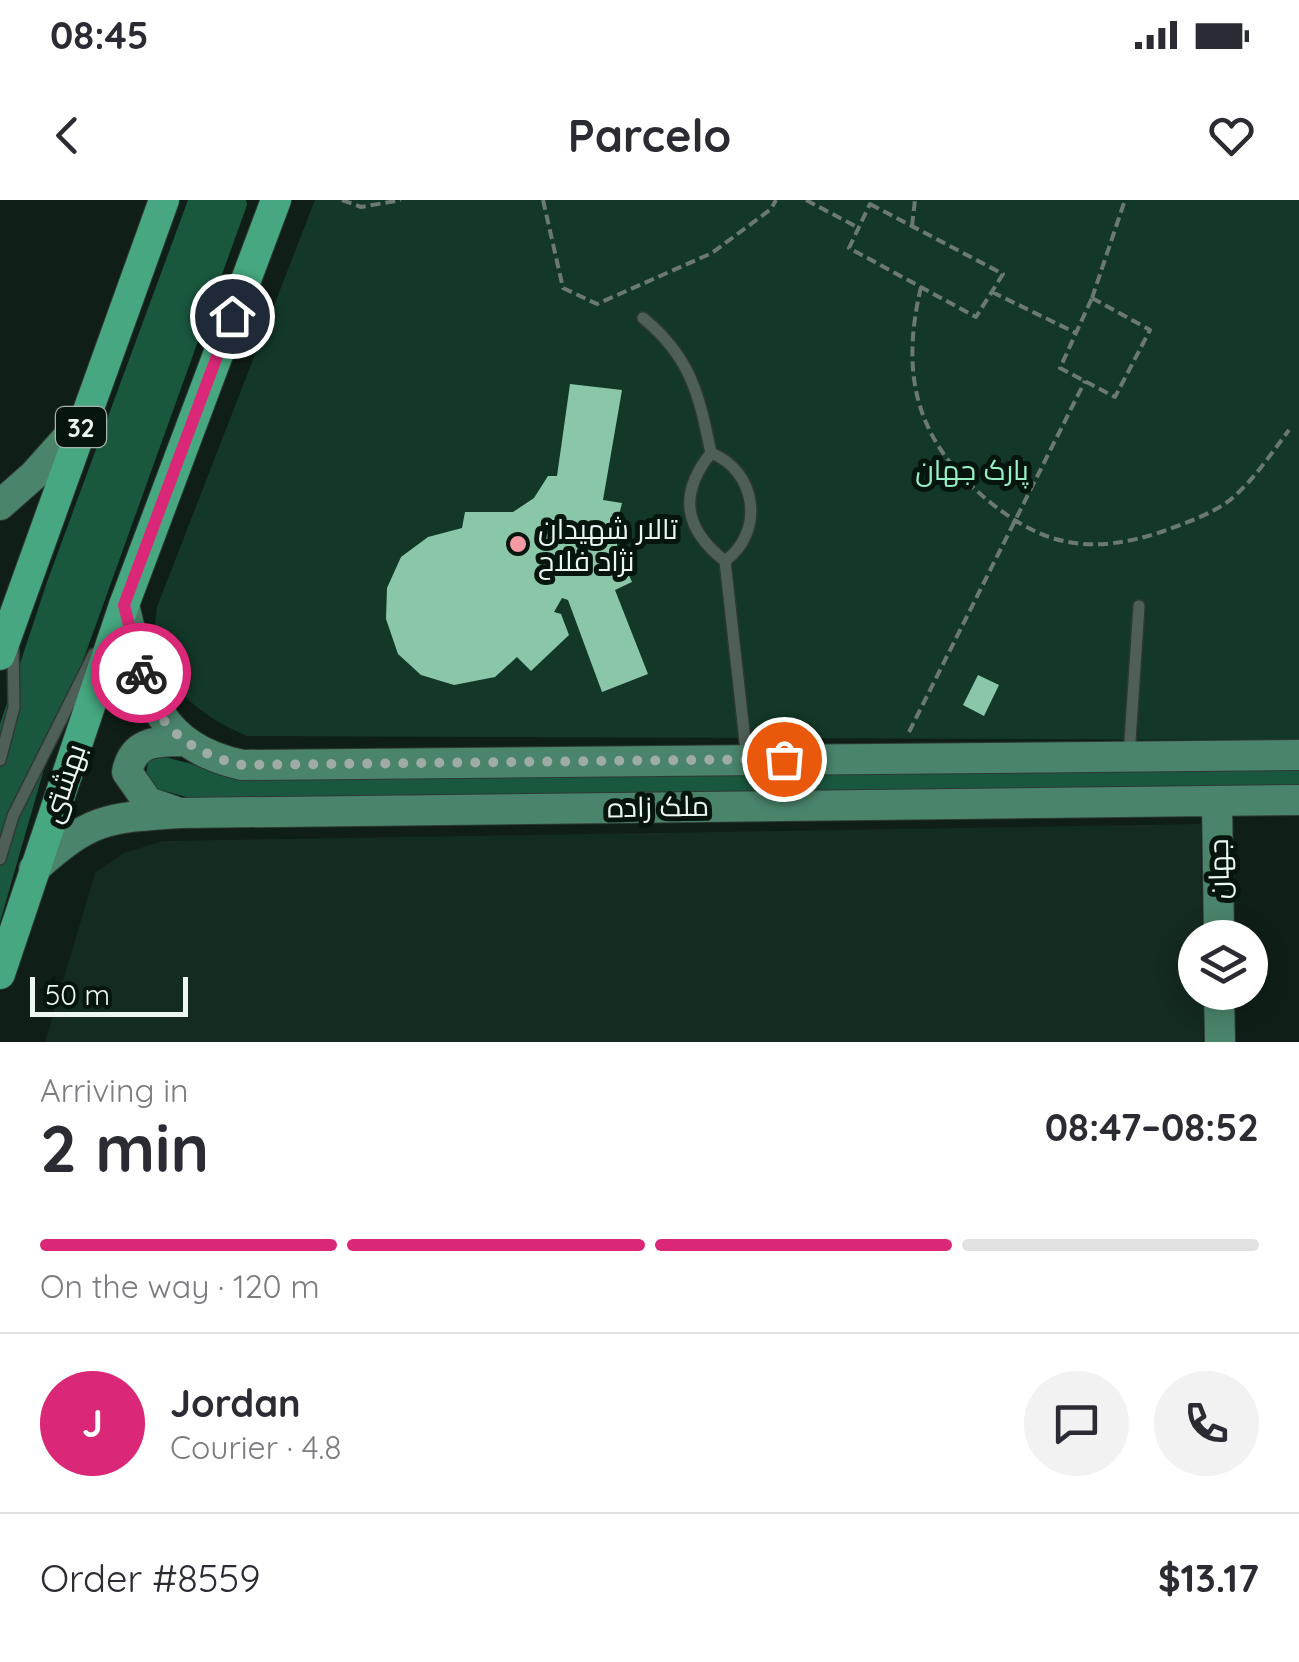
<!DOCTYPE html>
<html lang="en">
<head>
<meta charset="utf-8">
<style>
  :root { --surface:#fff; --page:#f2f2f3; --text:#2b2b33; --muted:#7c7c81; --line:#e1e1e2; --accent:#db2777 }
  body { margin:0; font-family:Quicksand,Cairo,sans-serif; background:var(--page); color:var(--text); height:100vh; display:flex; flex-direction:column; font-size:38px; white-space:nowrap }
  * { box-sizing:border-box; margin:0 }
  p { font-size:32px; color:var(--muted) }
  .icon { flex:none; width:55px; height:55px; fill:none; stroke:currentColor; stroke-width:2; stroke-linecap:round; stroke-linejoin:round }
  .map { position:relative; height:842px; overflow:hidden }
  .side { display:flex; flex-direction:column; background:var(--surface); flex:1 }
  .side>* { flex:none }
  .buttons { position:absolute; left:1178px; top:720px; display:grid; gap:20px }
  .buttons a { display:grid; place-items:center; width:90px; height:90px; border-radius:50%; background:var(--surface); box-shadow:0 5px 25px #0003; font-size:50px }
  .scale { position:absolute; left:30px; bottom:25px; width:158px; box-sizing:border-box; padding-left:10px; border:5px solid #edf7f1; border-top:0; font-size:28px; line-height:35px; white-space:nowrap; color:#edf7f1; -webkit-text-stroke:8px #06160f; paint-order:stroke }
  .pin { position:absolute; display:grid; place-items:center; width:85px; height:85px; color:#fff; margin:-42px; border:5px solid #fff; border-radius:50%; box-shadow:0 2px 10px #0007 }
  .courier { position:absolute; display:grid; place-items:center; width:100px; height:100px; margin:-50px; border:8px solid #db2777; border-radius:50%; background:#fff; color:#222; box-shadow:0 2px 12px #0007 }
  .overview em { font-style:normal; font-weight:800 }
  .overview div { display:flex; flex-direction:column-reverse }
  .overview { display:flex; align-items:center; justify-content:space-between; height:170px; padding:0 40px }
  h1 { font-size:65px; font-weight:800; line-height:75px }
  .bar { display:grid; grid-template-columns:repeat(4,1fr); gap:15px 10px; align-content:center; height:120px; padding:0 40px }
  .bar i { height:12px; border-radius:8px; background:var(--line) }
  .bar .active { background:var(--accent) }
  .bar p { grid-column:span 4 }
  .line { display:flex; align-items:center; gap:25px; padding:0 40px; border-top:2px solid var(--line) }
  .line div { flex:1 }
  .round { display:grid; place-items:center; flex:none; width:105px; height:105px; border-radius:52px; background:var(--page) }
  .status { display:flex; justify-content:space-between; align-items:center; height:70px; padding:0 50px; background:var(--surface); direction:ltr }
  .status svg { height:28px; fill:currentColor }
  header { display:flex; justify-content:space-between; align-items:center; height:130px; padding:0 40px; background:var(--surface); font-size:45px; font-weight:800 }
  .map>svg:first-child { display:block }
  .built { fill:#142b21 }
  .green { fill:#133828 }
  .forest { fill:#1a583e }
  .building { fill:#8ac7a9 }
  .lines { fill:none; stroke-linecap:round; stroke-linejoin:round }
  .lane-casing { stroke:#2f3933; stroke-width:14 }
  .secondary-casing { stroke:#2f3933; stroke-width:32 }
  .primary-casing { stroke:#2f3933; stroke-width:32 }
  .path { stroke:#6b7971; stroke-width:4; stroke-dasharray:10 5; stroke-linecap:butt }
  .lane { stroke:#4e6056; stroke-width:11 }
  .secondary { stroke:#4a846b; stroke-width:30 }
  .primary { stroke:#46a780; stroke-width:30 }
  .done { stroke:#9faba5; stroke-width:10; stroke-dasharray:0 18 }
  .route { stroke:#db2777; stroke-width:12 }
  .poi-dot { fill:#f49aa4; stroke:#06160f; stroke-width:4 }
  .labels { text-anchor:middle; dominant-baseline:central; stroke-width:10; stroke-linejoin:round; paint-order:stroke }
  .shield { fill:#06160f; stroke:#a8b4ad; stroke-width:2.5 }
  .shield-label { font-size:25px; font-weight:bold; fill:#edf7f1 }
  .park-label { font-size:28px; fill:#97f1c6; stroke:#06160f }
  .poi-label { font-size:28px; fill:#edf7f1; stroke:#06160f; text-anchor:start }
  .street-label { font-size:28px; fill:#edf7f1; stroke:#06160f }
</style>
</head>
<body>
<div class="status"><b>08:45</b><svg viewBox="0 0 49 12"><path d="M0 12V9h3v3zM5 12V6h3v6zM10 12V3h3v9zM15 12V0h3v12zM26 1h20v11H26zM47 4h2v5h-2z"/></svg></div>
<header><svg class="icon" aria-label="back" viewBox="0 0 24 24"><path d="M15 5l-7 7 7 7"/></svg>Parcelo<svg class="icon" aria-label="heart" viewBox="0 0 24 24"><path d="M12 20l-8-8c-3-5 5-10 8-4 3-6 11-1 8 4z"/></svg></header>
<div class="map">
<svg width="1299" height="842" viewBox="0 0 1299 842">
  <rect width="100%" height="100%" fill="#0f1f17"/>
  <path class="built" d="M 1201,624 L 1202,737 L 1195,738 L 1195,792 L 1203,793 L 1203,842 L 45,842 L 95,673 L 124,653 L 163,641 Z"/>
  <path class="green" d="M 315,0 L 1299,0 L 1299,540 L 247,536 C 210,521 164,489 155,446 C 153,434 156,419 157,407 Z"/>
  <path class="forest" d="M 188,0 L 246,0 L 247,5 L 44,569 L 0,722 L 0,524 L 47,382 Z
    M 161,556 L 246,578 L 1299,567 L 1299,587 L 197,600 L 154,588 L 145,580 L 149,558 Z"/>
  <path class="building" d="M 570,184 L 622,190 L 603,300 L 622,303 L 615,331 L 618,351 L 632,382 L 615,390 L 648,474 L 602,492 L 568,400 L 562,398 L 554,412 L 561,414 L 569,435 L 531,471 L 517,457 L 495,477 L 454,485 L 421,475 L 398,454 L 386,419 L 387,388 L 401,357 L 428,337 L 462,328 L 465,312 L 513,312 L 534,298 L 548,276 L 557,276 Z
    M 978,475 L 999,485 L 984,516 L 963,505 Z"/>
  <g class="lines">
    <defs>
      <path id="lane" d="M 643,118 C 691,157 699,195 711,253 C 757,271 765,332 725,361 L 747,559
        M 711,253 C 678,294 684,329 725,361
        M 1129,556 L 1139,406
        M 0,560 L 14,507 L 13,447
        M 0,659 L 13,616 L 94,454"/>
      <path id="secondary" d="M 0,305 L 34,275 L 85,218
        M 124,405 C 144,484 151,545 242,565 L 1299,555
        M 1217,601 L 1219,738
        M 174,611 L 148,602 L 127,572 C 133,542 155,541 182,541
        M 34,669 C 91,618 105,618 180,613 L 1299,600
        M 1219,792 L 1220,842"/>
      <path id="primary" d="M 0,455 L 164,0
        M 0,774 L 124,405 L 276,0"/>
    </defs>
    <use href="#lane" class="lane-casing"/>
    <use href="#secondary" class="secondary-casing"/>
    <use href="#primary" class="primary-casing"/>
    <path class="path" d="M 342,0 L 361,7 L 401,0
      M 543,0 L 563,88 L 597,104 L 712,53 L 771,9 L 776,0
      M 806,0 L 859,28
      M 870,4 L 1003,74 L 976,117 L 849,48 Z
      M 912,26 L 915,0
      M 921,87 C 899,179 918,244 991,303 C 1047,348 1093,354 1161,332 C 1183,324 1212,314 1230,300 C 1253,281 1271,254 1289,230
      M 992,92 L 1076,133
      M 1092,98 L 1150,130 L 1115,197 L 1060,168 Z
      M 1092,98 L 1125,0
      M 909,532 L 1085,181"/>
    <use href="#lane" class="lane"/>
    <use href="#secondary" class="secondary"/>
    <use href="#primary" class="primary"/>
  </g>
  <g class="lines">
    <path class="done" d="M 141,473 C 154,525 191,554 242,565 L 784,559"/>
    <path class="route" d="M 141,473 L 124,405 L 232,116"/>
  </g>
  <circle class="poi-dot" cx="518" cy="344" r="10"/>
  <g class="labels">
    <rect class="shield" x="56" y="207" width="50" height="40" rx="8"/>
    <g class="shield-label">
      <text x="81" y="227">32</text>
    </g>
    <g class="park-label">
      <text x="972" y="269">پارک جهان</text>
    </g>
    <g class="poi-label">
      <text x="538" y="328">تالار شهیدان<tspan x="538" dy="32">نژاد فلاح</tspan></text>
    </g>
    <g class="street-label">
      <text transform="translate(63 583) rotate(-71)">بهشتى</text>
      <text transform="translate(658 606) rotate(-1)">ملک زاده</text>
      <text transform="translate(1218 669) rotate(-91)">جهان</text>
    </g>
  </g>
</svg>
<div class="buttons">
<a><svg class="icon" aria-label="layers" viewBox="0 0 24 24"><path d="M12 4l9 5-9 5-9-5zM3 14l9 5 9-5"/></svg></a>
</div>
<div class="scale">50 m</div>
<div class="pin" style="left:784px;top:559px;background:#ea580c"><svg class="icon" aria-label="bag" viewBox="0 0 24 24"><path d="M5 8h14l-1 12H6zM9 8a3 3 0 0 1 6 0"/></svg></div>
<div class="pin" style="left:232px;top:116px;background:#1f2937"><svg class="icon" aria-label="home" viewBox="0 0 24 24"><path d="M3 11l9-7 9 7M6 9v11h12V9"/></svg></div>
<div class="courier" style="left:141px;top:473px"><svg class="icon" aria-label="bike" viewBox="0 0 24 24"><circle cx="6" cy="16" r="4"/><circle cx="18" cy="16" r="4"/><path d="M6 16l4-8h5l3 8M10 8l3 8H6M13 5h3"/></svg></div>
</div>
<section class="side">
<div class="overview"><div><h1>2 min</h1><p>Arriving in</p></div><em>08:47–08:52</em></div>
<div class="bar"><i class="active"></i><i class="active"></i><i class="active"></i><i></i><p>On the way · 120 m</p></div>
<div class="line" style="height:180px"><b class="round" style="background:var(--accent);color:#fff">J</b><div><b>Jordan</b><p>Courier · 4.8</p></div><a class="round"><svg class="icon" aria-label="chat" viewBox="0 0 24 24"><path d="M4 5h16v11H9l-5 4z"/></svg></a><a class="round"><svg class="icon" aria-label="phone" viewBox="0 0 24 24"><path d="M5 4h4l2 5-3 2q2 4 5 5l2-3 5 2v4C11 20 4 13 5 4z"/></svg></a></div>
<div class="line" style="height:130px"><div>Order #8559</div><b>$13.17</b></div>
</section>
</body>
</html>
